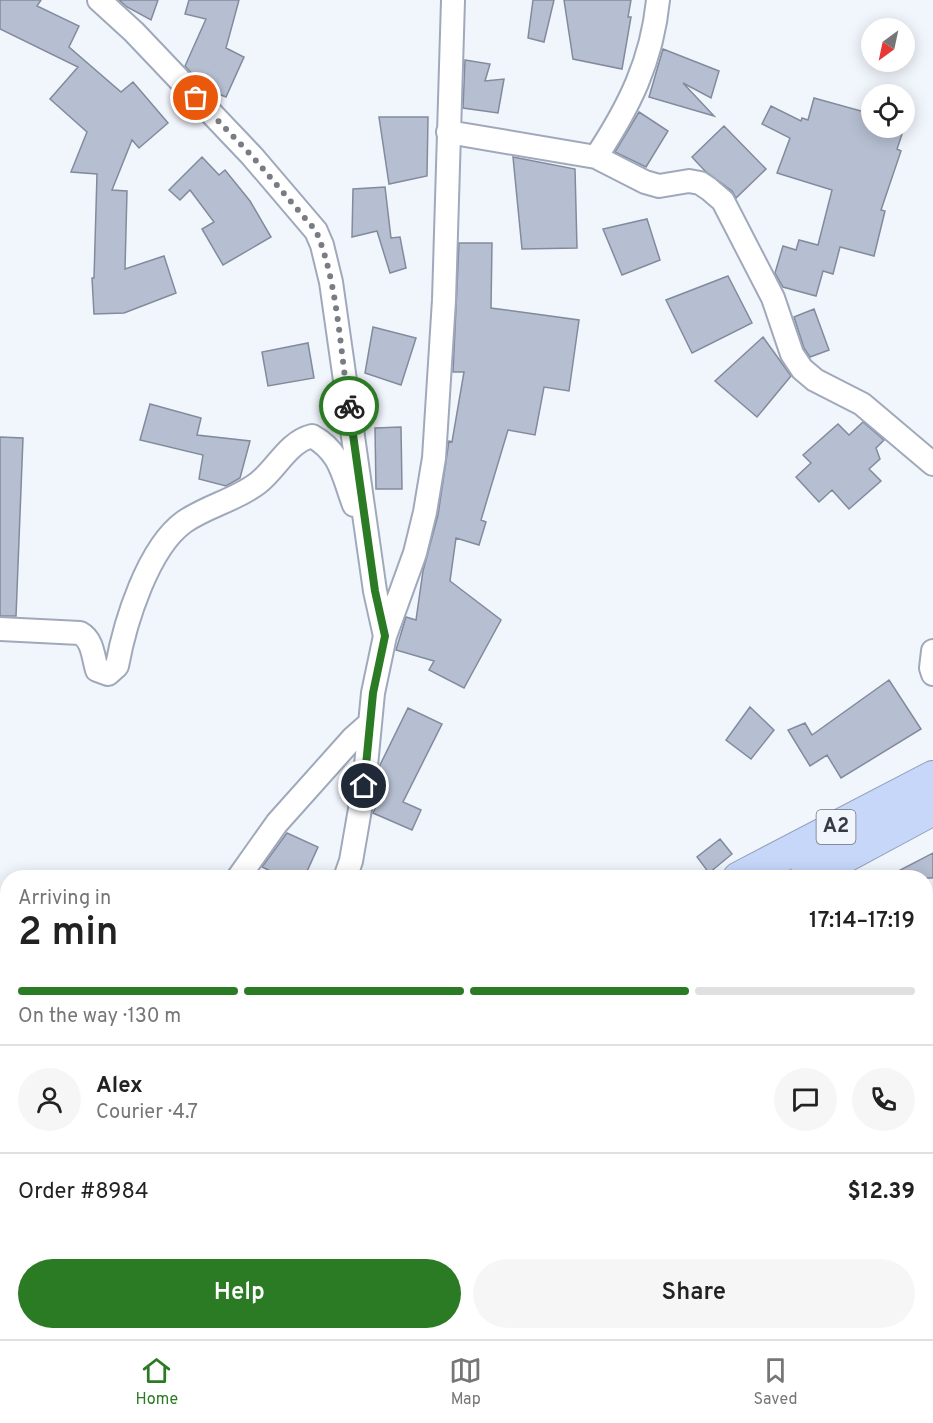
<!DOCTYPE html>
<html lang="en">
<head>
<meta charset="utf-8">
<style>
  :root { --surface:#fff; --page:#f6f6f6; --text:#222; --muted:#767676; --line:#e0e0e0; --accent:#2b7a24 }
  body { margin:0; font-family:Overpass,sans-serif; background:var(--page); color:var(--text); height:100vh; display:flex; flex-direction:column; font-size:22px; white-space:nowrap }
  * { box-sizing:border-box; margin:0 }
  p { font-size:20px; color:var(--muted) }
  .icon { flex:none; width:33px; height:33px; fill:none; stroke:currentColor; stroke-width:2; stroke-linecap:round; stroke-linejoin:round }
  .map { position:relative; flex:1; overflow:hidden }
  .panel { position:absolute; left:0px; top:870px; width:933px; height:470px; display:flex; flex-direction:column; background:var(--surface); border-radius:24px 24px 0 0; box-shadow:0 3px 15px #0003 }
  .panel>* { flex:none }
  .needle { width:39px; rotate:213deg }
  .tools { position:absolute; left:861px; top:18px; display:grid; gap:12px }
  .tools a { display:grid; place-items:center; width:54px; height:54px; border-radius:50%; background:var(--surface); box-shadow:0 3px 15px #0003; font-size:30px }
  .pin { position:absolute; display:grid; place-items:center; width:51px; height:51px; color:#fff; margin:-26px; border:3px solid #fff; border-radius:50%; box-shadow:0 2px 6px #0007 }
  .courier { position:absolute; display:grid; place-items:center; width:60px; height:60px; margin:-30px; border:4px solid #2b7a24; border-radius:50%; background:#fff; color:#222; box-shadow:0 2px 8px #0007 }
  .overview em { font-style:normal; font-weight:600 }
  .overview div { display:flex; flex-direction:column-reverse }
  .overview { display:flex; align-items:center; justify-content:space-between; height:102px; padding:0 18px }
  h1 { font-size:39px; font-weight:600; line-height:45px }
  .bar { display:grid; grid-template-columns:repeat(4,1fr); gap:9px 6px; align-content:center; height:72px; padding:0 18px }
  .bar i { height:8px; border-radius:4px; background:var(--line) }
  .bar .current { background:var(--accent) }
  .bar p { grid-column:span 4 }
  .line { display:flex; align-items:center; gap:15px; padding:0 18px; border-top:2px solid var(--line) }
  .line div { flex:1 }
  .round { display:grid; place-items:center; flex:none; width:63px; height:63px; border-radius:32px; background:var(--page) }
  .button { display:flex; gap:12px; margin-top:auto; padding:12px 18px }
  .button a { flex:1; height:69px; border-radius:36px; background:var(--accent); color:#fff; font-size:24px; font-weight:600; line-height:69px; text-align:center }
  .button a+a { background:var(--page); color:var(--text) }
  .dock { display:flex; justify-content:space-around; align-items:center; height:84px; border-top:2px solid var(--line); background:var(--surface); font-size:16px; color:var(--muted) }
  .dock a { display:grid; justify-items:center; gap:3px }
  .dock .current { color:var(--accent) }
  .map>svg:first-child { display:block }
  .building { fill:#b6bfd2; stroke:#828b9c; stroke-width:1.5 }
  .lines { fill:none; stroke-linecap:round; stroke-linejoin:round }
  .minor-casing { stroke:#a0a9bb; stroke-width:26 }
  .highway-casing { stroke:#94a0ba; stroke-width:34 }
  .minor { stroke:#fff; stroke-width:22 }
  .highway { stroke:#c6d7fa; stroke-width:32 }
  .done { stroke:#797c84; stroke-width:6; stroke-dasharray:0 10.8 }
  .route { stroke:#2b7a24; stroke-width:8 }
  .labels { text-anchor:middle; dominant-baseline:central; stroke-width:4.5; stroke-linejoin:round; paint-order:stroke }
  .shield { fill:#f1f5fc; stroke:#70737a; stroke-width:1.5 }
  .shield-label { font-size:20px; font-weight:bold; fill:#383b43 }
</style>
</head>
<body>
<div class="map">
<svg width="933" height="1339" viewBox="0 0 933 1339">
  <rect width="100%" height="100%" fill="#f1f5fc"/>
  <path class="building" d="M 0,0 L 41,0 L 37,6 L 79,26 L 69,47 L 121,92 L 133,82 L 168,123 L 139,148 L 132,140 L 112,190 L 127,191 L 125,269 L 164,256 L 176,293 L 124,313 L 94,314 L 92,278 L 94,278 L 97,174 L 71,172 L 87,132 L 50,99 L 78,67 L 0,29 Z
    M 119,0 L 158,0 L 151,20 L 127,7 Z
    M 189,0 L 239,0 L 226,48 L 244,57 L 226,97 L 206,89 L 185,66 L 206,19 L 185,14 Z
    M 533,0 L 554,0 L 544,42 L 528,38 Z
    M 564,0 L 631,0 L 628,17 L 631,17 L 622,69 L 573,59 Z
    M 663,49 L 719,71 L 711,98 L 683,83 L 714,116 L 649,97 Z
    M 465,60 L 490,64 L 485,81 L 504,79 L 498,113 L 463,108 Z
    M 814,98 L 872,114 L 872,128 L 904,128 L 897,149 L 901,151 L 881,210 L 885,211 L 874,256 L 840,247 L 833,274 L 823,271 L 816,296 L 783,287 L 775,273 L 783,246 L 796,250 L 799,240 L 818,245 L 832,190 L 777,173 L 790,138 L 762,124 L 771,106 L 801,121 L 802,118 L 808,120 Z
    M 639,112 L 668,131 L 646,167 L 615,152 Z
    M 379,117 L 428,117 L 427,176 L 389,184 Z
    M 724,126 L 766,169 L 736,198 L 732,191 L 705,171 L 692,157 Z
    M 202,157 L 219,175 L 225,170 L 250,201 L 271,237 L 223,265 L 202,229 L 214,222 L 190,190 L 180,200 L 169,190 Z
    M 513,157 L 575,169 L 577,248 L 522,249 Z
    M 385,187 L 391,238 L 400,237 L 406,268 L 390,273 L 377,231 L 352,237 L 353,189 Z
    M 647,219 L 660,260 L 622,275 L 603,229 Z
    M 459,243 L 492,243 L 491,308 L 579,320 L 569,391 L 544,387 L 535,435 L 508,430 L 481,520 L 486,522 L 479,545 L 456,538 L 450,581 L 501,620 L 464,688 L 429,670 L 434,661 L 396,650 L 406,617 L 416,620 L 423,571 L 438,515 L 449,441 L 452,442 L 464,372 L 453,372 Z
    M 728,276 L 752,323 L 692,353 L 666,300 Z
    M 814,309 L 829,350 L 810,357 L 804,348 L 794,317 Z
    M 373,327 L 416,338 L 401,385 L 365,373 Z
    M 763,337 L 791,376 L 757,417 L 715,381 Z
    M 308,343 L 314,378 L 268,386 L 262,352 Z
    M 150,404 L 201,418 L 197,435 L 250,441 L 240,478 L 226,486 L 199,479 L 203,455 L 140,440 Z
    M 863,422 L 884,440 L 876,448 L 880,459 L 869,469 L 881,481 L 849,509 L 832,490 L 819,502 L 796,477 L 811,463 L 803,455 L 838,424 L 849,435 Z
    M 401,427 L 402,489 L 376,489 L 375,428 Z
    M 0,437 L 23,438 L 16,616 L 0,616 Z
    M 889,680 L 921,729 L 841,778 L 827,755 L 810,766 L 788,730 L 805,723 L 812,735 Z
    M 750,707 L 774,730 L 751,759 L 726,740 Z
    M 408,708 L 442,724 L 403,802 L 421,810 L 412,830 L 373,813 L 387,783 L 378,778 L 380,765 Z
    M 287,833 L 318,847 L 304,878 L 285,878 L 262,867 Z
    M 720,839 L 732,854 L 709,873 L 697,857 Z
    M 933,853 L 933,878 L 885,878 Z"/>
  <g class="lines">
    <defs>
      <path id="minor" d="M 99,0 L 134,32 L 252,156 L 316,231 L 322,245 L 331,282 L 375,591 L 385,636
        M 448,132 L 596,157 L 645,182 L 659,186 L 689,181 L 700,183 L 709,189 L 723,201 L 773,298 L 792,354 L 802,369 L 815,380 L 862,404 L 933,464
        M 596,157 C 629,107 652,61 658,0
        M 0,629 L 80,633 C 93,640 93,657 97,670 L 108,674 L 117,666 C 125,622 148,548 184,522 C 207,506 236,500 258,483 C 277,468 288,442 312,436 C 341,452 343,476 354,505
        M 933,651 L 931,668 L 933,674
        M 238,878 L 277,823 L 353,738 L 370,723
        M 345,878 L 351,861 L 364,786 L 373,693 L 385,636 L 415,553 L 425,512 L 434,458 L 444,300 L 453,0
        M 0,1021 L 8,1019
        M 926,1139 L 933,1122
        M 281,1332 L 284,1339
        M 903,1339 L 903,1332"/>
      <path id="highway" d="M 739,878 L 933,777
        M 805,878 L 933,809
        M 0,1126 L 8,1124
        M 0,1155 L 8,1153"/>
    </defs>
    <use href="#minor" class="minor-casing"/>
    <use href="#highway" class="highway-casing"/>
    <use href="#minor" class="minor"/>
    <use href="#highway" class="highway"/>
  </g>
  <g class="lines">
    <path class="done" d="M 196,98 L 252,156 L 316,231 C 338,282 340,351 349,406"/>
    <path class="route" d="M 349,406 L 375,591 L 385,636 L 373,693 L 364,786"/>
  </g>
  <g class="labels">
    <rect class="shield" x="816.5" y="810" width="39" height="34" rx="4.5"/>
    <g class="shield-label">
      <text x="836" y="827">A2</text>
    </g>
  </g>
</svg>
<div class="tools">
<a><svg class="needle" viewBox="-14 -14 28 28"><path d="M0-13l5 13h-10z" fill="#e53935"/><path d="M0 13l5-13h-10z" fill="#767676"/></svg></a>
<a><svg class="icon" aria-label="locate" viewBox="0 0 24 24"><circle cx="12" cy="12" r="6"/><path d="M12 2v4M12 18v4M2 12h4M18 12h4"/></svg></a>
</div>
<div class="pin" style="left:196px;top:98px;background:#ea580c"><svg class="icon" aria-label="bag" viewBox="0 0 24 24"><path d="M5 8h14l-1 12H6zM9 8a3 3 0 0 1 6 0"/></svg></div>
<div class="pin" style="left:364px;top:786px;background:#1f2937"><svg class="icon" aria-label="home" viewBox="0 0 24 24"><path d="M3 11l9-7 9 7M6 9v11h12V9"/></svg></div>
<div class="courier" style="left:349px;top:406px"><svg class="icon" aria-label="bike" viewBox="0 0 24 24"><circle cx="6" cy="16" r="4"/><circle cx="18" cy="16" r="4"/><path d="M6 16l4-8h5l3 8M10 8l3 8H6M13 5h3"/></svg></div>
<section class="panel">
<div class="overview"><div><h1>2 min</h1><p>Arriving in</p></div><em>17:14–17:19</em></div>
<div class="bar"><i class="current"></i><i class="current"></i><i class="current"></i><i></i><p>On the way · 130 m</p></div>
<div class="line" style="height:108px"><a class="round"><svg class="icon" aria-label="person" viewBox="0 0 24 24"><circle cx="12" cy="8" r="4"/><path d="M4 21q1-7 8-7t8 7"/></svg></a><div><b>Alex</b><p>Courier · 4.7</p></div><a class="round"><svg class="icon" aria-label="chat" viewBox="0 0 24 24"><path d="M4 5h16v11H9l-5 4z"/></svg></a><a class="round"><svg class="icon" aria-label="phone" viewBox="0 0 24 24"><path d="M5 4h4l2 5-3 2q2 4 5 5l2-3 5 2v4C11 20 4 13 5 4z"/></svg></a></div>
<div class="line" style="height:78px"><div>Order #8984</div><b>$12.39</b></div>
<div class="button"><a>Help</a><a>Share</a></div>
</section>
</div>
<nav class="dock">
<a class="current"><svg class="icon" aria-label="home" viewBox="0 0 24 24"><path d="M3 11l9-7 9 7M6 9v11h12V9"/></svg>Home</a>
<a><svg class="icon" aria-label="map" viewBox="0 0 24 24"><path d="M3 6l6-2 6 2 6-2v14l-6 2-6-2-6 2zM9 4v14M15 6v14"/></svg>Map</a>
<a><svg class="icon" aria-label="saved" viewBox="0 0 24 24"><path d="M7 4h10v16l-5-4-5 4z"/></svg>Saved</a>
</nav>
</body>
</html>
